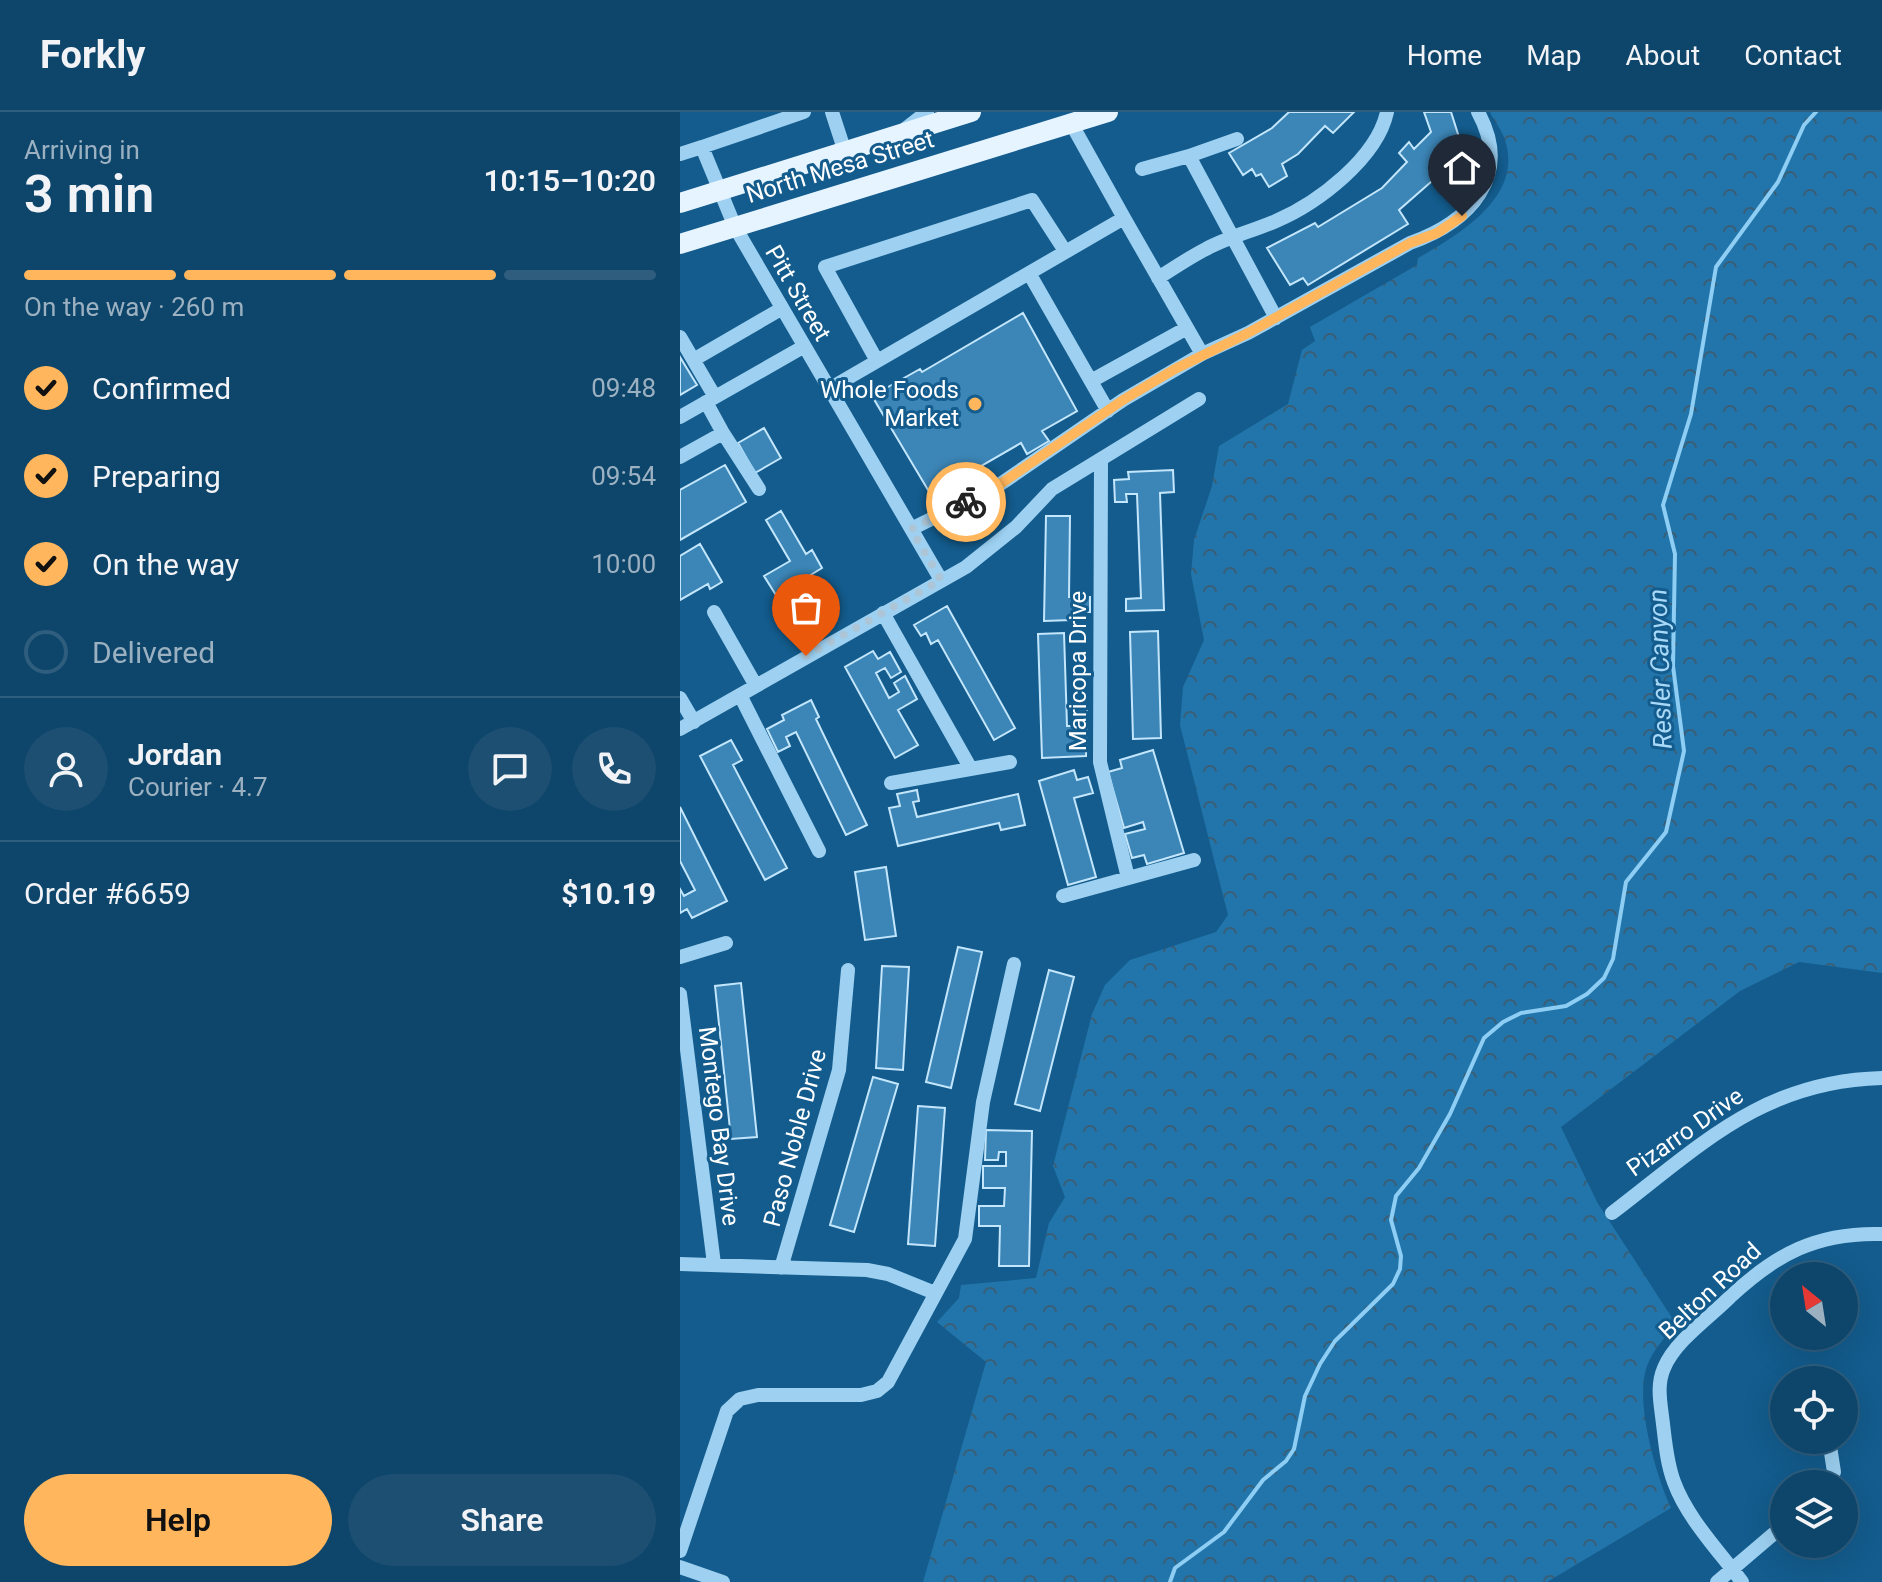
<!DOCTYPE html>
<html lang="en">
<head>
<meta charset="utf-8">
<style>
  :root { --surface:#0e456a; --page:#1c4f72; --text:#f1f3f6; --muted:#9bb1c1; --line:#2e5d7e; --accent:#ffb65c }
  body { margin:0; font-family:Roboto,sans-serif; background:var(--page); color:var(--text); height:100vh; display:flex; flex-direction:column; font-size:30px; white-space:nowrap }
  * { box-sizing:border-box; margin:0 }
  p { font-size:26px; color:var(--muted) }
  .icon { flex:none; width:44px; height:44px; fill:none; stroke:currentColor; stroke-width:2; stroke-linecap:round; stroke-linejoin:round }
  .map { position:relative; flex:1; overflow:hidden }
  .details { display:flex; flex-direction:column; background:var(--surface); width:680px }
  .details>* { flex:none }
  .needle { width:52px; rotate:330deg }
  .controls { position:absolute; left:1090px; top:1150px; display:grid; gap:16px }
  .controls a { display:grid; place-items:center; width:88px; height:88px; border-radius:50%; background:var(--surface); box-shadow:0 8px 32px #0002,0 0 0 2px var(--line); font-size:40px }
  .pin { position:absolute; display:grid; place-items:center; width:68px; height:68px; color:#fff; margin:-82px -34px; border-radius:50% 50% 50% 0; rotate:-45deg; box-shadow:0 0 8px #0007 }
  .pin .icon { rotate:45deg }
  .courier { position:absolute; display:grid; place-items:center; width:80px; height:80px; margin:-40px; border:6px solid #ffb65c; border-radius:50%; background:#fff; color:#222; box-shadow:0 2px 10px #0007 }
  .head em { font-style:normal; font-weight:600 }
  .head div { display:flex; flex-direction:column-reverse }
  .head { display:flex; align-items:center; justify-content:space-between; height:136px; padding:0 24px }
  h1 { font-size:52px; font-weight:600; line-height:60px }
  .bar { display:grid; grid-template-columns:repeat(4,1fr); gap:12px 8px; align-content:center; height:96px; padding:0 24px }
  .bar i { height:10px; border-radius:6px; background:var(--line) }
  .bar .selected { background:var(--accent) }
  .bar p { grid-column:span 4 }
  .line { display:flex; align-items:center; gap:20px; padding:0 24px; border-top:2px solid var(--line) }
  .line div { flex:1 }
  .round { display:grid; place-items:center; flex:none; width:84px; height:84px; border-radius:42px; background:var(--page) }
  ol { padding:0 24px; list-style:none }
  li { display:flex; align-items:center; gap:24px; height:88px }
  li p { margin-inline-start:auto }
  li .icon { padding:8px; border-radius:50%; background:var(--accent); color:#111; stroke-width:4 }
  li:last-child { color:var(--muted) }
  li i { width:44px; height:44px; border:4px solid var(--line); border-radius:50% }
  .action { display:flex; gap:16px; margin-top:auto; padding:16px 24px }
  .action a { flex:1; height:92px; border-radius:48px; background:var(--accent); color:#111; font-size:32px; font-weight:600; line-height:92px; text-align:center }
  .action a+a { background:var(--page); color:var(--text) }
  header { display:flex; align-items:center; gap:48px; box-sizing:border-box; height:112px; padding:0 40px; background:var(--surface); border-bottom:2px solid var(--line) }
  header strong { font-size:38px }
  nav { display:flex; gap:44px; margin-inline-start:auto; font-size:28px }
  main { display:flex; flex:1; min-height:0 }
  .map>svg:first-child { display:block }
  .park { fill:url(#park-crowns) }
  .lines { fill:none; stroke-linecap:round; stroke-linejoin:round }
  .stream { stroke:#8ecef4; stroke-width:4 }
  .building { fill:#3c86b7; stroke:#c3e6fc; stroke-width:2 }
  .minor { stroke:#9dd0f1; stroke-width:14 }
  .major { stroke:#e6f4ff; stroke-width:20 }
  .done { stroke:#acc6d7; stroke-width:8; stroke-dasharray:0 14.4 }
  .route { stroke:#ffb65c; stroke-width:10 }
  .poi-dot { fill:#ffb65c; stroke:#135c8d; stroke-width:3 }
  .labels { text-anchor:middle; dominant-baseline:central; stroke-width:6; stroke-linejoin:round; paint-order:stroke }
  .street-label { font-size:24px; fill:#fff; stroke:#135c8d }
  .poi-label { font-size:24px; fill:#fff; stroke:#135c8d; text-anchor:end }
  .water-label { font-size:26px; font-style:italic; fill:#a8d9f8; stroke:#135c8d }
</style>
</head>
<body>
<header>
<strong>Forkly</strong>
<nav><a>Home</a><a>Map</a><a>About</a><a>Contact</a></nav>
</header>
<main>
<section class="details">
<div class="head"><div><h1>3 min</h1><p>Arriving in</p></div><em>10:15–10:20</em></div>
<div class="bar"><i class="selected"></i><i class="selected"></i><i class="selected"></i><i></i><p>On the way · 260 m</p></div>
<ol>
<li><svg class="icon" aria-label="check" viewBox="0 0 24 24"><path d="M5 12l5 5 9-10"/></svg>Confirmed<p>09:48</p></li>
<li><svg class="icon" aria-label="check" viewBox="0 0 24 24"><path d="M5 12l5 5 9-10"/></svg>Preparing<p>09:54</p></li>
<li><svg class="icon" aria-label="check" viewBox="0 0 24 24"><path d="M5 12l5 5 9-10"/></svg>On the way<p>10:00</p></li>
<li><i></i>Delivered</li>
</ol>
<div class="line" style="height:144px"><a class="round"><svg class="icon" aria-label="person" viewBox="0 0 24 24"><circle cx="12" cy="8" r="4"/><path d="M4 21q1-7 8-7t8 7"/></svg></a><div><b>Jordan</b><p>Courier · 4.7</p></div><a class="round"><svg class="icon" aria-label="chat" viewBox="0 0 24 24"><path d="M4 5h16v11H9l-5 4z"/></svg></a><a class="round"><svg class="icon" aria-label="phone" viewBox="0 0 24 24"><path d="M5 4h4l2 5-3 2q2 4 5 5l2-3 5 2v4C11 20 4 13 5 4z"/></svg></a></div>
<div class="line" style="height:104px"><div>Order #6659</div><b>$10.19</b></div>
<div class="action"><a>Help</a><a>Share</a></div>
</section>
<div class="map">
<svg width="1202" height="1470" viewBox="0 0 1202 1470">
  <defs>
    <pattern id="park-crowns" width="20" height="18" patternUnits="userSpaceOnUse" patternTransform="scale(2)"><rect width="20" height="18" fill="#2275aa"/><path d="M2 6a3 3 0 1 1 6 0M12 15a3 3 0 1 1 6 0" fill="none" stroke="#395e76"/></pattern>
  </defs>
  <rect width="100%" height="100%" fill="#135c8d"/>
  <path class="park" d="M 810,0 L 1202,0 L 1202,861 L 1119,850 L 1060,879 L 881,1015 L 917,1090 L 996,1212 C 985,1225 973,1238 967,1254 C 954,1288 976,1364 991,1396 L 867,1470 L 243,1470 L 306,1250 L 257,1210 L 279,1186 L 281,1173 L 356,1166 L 369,1111 L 385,1085 L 373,1054 L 412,902 L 425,873 L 450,848 L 536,820 L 548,803 L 500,613 L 503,575 L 524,528 L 511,462 L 514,428 L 532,374 L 539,334 L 608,292 L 622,238 L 635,229 L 630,215 L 737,153 L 738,146 C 778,123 844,85 825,28 C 822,18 814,9 810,0 Z"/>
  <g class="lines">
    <path class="stream" d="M 490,1470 L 495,1456 L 544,1420 L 583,1368 L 606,1349 L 614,1337 L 625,1284 L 640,1252 L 655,1229 L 713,1172 L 720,1157 L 721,1144 L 711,1108 L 716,1084 L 739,1056 L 770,1002 L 804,926 L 823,910 L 841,901 L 886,894 L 907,882 L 924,866 L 933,847 L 946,770 L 986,720 L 1004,639 L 993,554 L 995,442 L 983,393 L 1011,302 L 1036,155 L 1098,70 L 1124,13 L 1136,0"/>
  </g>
  <path class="building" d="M 609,0 L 674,0 L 653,21 L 645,14 L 618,42 L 602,52 L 607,64 L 589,75 L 581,62 L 576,64 L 572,57 L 563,63 L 549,41 L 592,16 Z
    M 744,0 L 771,0 L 784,41 L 719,98 L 728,112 L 628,173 L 623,166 L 610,173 L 587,136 L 635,111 L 638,115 L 702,76 L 727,50 L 719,41 L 729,30 L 734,37 L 751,20 Z
    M 343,201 L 397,299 L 362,319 L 369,329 L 347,342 L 341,331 L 251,383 L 192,284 L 240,257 L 242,260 Z
    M 0,245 L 17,273 L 0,283 Z
    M 84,316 L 101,346 L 75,361 L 58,331 Z
    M 45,353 L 66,390 L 0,428 L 0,378 Z
    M 493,358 L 494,380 L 480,381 L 484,498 L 446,499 L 446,487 L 461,486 L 457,382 L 446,382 L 447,390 L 435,390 L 434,368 L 449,367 L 448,360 Z
    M 101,399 L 126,442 L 132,438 L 142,456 L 129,464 L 135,474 L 115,486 L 112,481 L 99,488 L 84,464 L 110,449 L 86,408 Z
    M 366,404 L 390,404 L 389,485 L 410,485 L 410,500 L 392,500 L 392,508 L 364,509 Z
    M 20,432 L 42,470 L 30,477 L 28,472 L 0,488 L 0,444 Z
    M 267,494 L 335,616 L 314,628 L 258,528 L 251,532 L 246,521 L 241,524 L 234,513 Z
    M 478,519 L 481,626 L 453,627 L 450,520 Z
    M 384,521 L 387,614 L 393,614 L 393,595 L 407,595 L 406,644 L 362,646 L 358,522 Z
    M 193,539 L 198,547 L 210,540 L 221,560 L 211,566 L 205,556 L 196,561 L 209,586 L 219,580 L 214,571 L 225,564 L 237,587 L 218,598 L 238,633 L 215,646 L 165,555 Z
    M 131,588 L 139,605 L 136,607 L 187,713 L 166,723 L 116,620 L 106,625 L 110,634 L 98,640 L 87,617 L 104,608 L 102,603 Z
    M 51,628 L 62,648 L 53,653 L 107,756 L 85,768 L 20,644 Z
    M 473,638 L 504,741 L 467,752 L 464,743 L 452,746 L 445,722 L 465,717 L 463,710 L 444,716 L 428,660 L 442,656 L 440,648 Z
    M 394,658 L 397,668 L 408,665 L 413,681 L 394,686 L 416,765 L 388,773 L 359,669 Z
    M 237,678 L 239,689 L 233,690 L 237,705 L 338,682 L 345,713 L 321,718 L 319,711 L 218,734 L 209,696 L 220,694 L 217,682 Z
    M 0,695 L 47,789 L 12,806 L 7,797 L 0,801 L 0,777 L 4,784 L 15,778 L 0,749 Z
    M 206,755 L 216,824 L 185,828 L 175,760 Z
    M 278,835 L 302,840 L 271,976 L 246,970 Z
    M 202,854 L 229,855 L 223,958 L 196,956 Z
    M 369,858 L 394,865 L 360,999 L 335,992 Z
    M 61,871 L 77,1025 L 51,1027 L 35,874 Z
    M 193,965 L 218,972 L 174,1120 L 150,1113 Z
    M 238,994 L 265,996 L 255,1134 L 228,1132 Z
    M 306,1018 L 352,1019 L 349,1154 L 319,1154 L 320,1114 L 299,1114 L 299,1094 L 324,1094 L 325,1076 L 303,1076 L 303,1054 L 326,1054 L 326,1040 L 319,1040 L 318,1048 L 305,1048 Z"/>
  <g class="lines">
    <path class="minor" d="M 152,0 L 165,40
      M 391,11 L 444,106
      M 225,17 L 247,0
      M 22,35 L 124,0
      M 0,42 L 22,35 L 55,115 L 261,468
      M 509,44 L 557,27
      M 462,57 L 509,44 L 596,206
      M 349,161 L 428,299
      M 478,166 C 494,156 510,145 526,137 C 548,125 573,119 596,109 C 638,91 697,46 707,0
      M 0,225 L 35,285
      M 20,244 L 101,197
      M 197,249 L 145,155 L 352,88 L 385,139
      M 411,269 L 507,216
      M 149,277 L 444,106 L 522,242 L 568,221 L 730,131 C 790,110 833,64 798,0
      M 0,305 L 123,235
      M 43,321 L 79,377
      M 0,345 L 43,321 L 26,290
      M 421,349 L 420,650 L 448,766
      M 231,417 L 316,375 L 443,288 L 522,242
      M 34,500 L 76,574
      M 203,501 L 291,657
      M 60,583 L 139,739
      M 0,586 L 14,610
      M 0,617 L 286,455 L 336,415 L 372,377 L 519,287
      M 211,671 L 330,650
      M 383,784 L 514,748
      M 0,845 L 46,831
      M 0,882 L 34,1152
      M 932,1101 C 1021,1033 1083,969 1202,966
      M 0,1152 L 187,1158 L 208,1162 L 255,1181
      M 101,1156 L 159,958 L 168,858
      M 1148,1372 L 1154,1360 L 1149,1328
      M 0,1439 L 47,1299 L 60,1287 L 78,1283 L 181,1283 L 197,1279 L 208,1270 L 285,1127 L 303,990 L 334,852
      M 0,1455 L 43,1470
      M 1037,1470 L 1104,1413
      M 1062,1470 C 1039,1439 1007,1406 994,1370 C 986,1349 985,1326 982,1304 C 980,1288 977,1272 984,1256 C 995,1229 1029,1206 1050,1185 C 1096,1142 1137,1120 1202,1122"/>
    <path class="major" d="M 0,91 L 291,0
      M 0,132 L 428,0"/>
  </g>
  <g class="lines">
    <path class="done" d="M 126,544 L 261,468 L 231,417 L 286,390"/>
    <path class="route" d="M 286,390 L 316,375 L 443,288 L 495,257 L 568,221 L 730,131 L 757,121 L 782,104"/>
  </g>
  <circle class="poi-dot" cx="295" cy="292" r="8"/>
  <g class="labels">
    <g class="street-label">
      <text transform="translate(160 55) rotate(-17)">North Mesa Street</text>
      <text transform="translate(118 181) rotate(60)">Pitt Street</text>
      <text transform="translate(398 559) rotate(-90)">Maricopa Drive</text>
      <text transform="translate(39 1014) rotate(83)">Montego Bay Drive</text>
      <text transform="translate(1005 1020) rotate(-35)">Pizarro Drive</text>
      <text transform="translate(115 1026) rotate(-75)">Paso Noble Drive</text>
      <text transform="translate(1030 1179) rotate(-43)">Belton Road</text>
    </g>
    <g class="poi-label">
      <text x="279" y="278">Whole Foods<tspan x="279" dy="28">Market</tspan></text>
    </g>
    <g class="water-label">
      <text transform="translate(980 557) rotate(-92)">Resler Canyon</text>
    </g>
  </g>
</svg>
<div class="controls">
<a><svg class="needle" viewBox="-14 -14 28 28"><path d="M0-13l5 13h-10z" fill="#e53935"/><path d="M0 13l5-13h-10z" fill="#9bb1c1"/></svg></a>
<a><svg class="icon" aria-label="locate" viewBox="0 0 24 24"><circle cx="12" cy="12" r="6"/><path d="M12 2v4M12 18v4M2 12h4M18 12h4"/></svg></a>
<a><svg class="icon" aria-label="layers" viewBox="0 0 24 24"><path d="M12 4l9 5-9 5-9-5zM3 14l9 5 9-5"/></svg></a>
</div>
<div class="pin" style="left:126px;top:544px;background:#ea580c"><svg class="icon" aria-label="bag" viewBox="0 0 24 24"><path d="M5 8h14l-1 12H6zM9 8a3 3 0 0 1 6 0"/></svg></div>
<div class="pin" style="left:782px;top:104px;background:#1f2937"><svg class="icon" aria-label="home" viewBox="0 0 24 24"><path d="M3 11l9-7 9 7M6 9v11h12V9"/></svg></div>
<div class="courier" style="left:286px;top:390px"><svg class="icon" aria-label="bike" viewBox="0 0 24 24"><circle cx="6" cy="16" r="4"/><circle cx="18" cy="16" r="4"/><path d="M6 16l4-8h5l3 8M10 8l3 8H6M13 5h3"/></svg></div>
</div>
</main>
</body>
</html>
